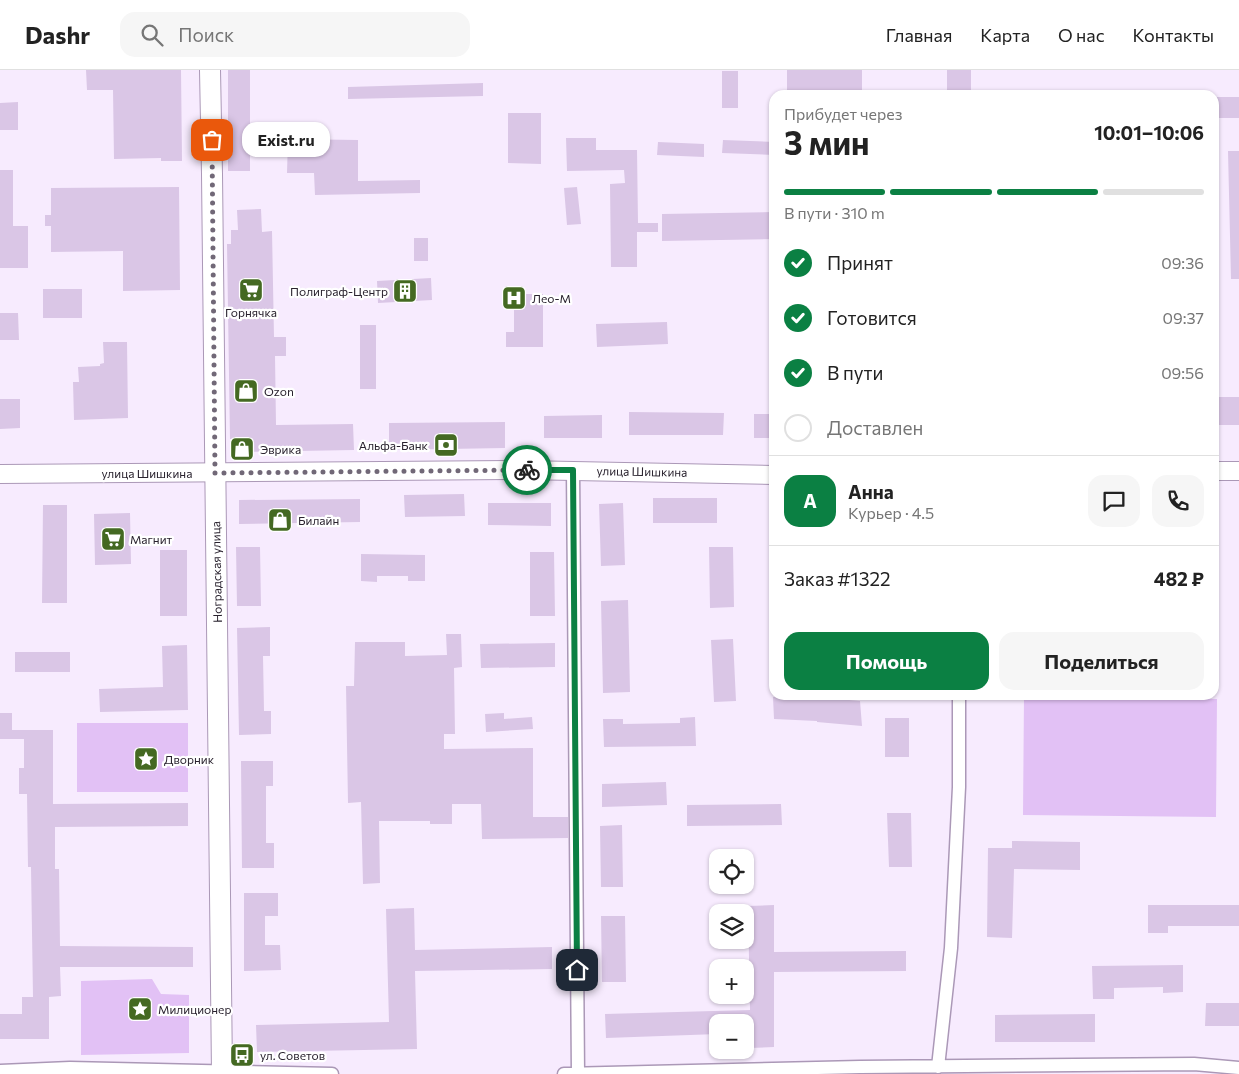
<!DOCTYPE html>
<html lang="ru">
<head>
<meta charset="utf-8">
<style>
  :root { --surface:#fff; --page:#f6f6f6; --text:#222; --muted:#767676; --line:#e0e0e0; --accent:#0b8043 }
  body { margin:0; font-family:Commissioner,sans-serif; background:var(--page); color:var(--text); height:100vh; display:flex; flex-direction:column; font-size:19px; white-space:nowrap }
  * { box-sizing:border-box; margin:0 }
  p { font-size:16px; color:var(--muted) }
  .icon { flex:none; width:28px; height:28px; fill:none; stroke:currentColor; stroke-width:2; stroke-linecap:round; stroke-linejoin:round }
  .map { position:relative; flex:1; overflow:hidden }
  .details { position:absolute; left:769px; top:20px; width:450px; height:610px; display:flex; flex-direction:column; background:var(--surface); border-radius:15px; box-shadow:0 1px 4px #0004 }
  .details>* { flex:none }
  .fabs { position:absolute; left:709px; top:779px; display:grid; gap:10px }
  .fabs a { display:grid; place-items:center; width:45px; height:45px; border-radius:10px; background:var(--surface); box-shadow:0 1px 4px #0004; font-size:25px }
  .pin { position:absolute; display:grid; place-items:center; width:42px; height:42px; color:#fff; margin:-21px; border-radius:10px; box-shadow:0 2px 8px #0006 }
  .courier { position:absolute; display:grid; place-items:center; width:50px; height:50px; margin:-25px; border:4px solid #0b8043; border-radius:50%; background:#fff; color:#222; box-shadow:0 1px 6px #0007 }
  .bubble { position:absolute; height:35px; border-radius:15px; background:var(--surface); box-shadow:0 1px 4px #0004; font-size:16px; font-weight:700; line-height:35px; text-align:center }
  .overview em { font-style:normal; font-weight:700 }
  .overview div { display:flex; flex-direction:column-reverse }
  .overview { display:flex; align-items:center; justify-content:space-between; height:85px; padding:0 15px }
  h1 { font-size:32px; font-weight:700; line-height:38px }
  .bar { display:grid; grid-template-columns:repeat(4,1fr); gap:8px 5px; align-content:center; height:60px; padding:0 15px }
  .bar i { height:6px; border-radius:4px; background:var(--line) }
  .bar .active { background:var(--accent) }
  .bar p { grid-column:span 4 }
  .line { display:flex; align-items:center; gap:12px; padding:0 15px; border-top:1px solid var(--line) }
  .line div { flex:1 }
  .round { display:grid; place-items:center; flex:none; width:52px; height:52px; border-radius:15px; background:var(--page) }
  ol { padding:0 15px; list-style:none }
  li { display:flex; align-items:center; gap:15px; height:55px }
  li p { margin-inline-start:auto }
  li .icon { padding:5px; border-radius:50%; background:var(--accent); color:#fff; stroke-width:4 }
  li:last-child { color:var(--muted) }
  li i { width:28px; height:28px; border:2px solid var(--line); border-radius:50% }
  .button { display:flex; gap:10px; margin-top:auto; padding:10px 15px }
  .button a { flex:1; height:58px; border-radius:15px; background:var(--accent); color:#fff; font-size:20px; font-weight:700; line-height:58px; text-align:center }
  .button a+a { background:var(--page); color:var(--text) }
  header { display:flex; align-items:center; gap:30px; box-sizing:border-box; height:70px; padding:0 25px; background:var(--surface); border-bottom:1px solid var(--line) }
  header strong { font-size:24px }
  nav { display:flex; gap:28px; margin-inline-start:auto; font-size:18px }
  .search { width:350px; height:45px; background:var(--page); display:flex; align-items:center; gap:12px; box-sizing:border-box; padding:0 18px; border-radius:15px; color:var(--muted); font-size:19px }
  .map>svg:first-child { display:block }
  .green { fill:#e2c1f5 }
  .building { fill:#dac6e6 }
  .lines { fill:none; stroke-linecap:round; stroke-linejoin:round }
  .minor-casing { stroke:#ab98b7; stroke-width:15 }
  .secondary-casing { stroke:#ab98b7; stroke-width:20 }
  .primary-casing { stroke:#ab98b7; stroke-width:22 }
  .minor { stroke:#fff; stroke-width:12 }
  .secondary { stroke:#fff; stroke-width:18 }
  .primary { stroke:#fff; stroke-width:20 }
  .done { stroke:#716877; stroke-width:5; stroke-dasharray:0 9 }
  .route { stroke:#0b8043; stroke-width:6 }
  .labels { text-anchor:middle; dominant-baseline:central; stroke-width:4.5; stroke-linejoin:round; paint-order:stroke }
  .poi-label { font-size:12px; fill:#29222e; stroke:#fff; text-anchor:start }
  .street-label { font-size:12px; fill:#29222e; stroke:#fff }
</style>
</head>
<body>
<header>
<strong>Dashr</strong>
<div class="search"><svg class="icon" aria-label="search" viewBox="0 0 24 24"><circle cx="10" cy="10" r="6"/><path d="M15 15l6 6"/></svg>Поиск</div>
<nav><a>Главная</a><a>Карта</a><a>О нас</a><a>Контакты</a></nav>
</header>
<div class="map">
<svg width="1239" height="1004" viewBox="0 0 1239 1004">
  <rect width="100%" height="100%" fill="#f7ebfe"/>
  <path class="green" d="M 1024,626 L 1217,629 L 1216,747 L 1023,745 Z
    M 77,653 L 188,653 L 188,722 L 77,722 Z
    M 152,909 L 161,924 L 189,925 L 189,983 L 81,985 L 81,911 Z"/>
  <path class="building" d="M 86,0 L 181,0 L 182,91 L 161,91 L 161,88 L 114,89 L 113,20 L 87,20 Z
    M 228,0 L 250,0 L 250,101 L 228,101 Z
    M 787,0 L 862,0 L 862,25 L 787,25 Z
    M 947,0 L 971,0 L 971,25 L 947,25 Z
    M 722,1 L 738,1 L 738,38 L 722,38 Z
    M 483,13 L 483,26 L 348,29 L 348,17 Z
    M 1214,27 L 1239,27 L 1239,48 L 1214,48 Z
    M 18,32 L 18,60 L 0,60 L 0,33 Z
    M 508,43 L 541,43 L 541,94 L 508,93 Z
    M 566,68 L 596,68 L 596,80 L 637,80 L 638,153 L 658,153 L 658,162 L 637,162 L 637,197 L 611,197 L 610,114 L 625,113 L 624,100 L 567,101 Z
    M 288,69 L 358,70 L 358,111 L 420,110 L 420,123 L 315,125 L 314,103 L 287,103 Z
    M 723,70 L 774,72 L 774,85 L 722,83 Z
    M 658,72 L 704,74 L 704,87 L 657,85 Z
    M 1228,81 L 1239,81 L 1239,209 L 1231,209 Z
    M 0,100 L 13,100 L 13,156 L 28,156 L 28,198 L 0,198 Z
    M 179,117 L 180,220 L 123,221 L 123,181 L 51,182 L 51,156 L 45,156 L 45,145 L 51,145 L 51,118 Z
    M 577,117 L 581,154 L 567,155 L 564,118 Z
    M 261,139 L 262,162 L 272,161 L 274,267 L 286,267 L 286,286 L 275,286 L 276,355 L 353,354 L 354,380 L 234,382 L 234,369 L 230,369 L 227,174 L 231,174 L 231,160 L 238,160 L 237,140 Z
    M 774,142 L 774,169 L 662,171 L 662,144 Z
    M 414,168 L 428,168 L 428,191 L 414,191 Z
    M 431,208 L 432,230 L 378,233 L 377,211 Z
    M 43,219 L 82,219 L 82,248 L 43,248 Z
    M 507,224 L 543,224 L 543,277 L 506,277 L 506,262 L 514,262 L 514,238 L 507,238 Z
    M 0,243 L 18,243 L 19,270 L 0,270 Z
    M 667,252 L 668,274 L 597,277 L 596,254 Z
    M 360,255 L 376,255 L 376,319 L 360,319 Z
    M 103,272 L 127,272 L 128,348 L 74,350 L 73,312 L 79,312 L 78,297 L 100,296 L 100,294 L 104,293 Z
    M 1214,327 L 1239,327 L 1239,355 L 1214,355 Z
    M 0,329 L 20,329 L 20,358 L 0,359 Z
    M 629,342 L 724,343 L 723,365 L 629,365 Z
    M 754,344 L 774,344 L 774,368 L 754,368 Z
    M 602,345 L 602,368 L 544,368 L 544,346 Z
    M 505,352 L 505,378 L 389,380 L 389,353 Z
    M 464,424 L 465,446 L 405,447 L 404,425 Z
    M 653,428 L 717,428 L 717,453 L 653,453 Z
    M 360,429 L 360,452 L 239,454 L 239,430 Z
    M 488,433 L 551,433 L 551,456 L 488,455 Z
    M 623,433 L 625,495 L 601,496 L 599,434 Z
    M 43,435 L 67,435 L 67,533 L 42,533 Z
    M 130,443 L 131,494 L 95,495 L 94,444 Z
    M 236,477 L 260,477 L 261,536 L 237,536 Z
    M 709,477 L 733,477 L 734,537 L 710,538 Z
    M 160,480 L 187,480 L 187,546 L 160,546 Z
    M 530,482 L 554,482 L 555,546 L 530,546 Z
    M 361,484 L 425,485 L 425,511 L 408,511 L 408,506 L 377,506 L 377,512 L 361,511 Z
    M 628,530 L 630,622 L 603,623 L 601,531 Z
    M 270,557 L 270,586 L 263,586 L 264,641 L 271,641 L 271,664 L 239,665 L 237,558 Z
    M 446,564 L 461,564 L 462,597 L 454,598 L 455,664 L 444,664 L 444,679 L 533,678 L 533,747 L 568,747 L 568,768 L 482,769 L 481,734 L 452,734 L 452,754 L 430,754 L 430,751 L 379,751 L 380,813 L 363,814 L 361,732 L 348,733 L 346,616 L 354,616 L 355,572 L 405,572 L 405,586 L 447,585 Z
    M 733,569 L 736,631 L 714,632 L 711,570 Z
    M 555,573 L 555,597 L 481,598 L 480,574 Z
    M 187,575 L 188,640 L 100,642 L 99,619 L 163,617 L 162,576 Z
    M 15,582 L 70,582 L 70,602 L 15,602 Z
    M 773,627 L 816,627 L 860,631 L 862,656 L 817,652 L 817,651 L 774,649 Z
    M 0,643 L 12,643 L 12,660 L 53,660 L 53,734 L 188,733 L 188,756 L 55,757 L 55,799 L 59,799 L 60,876 L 193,877 L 193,897 L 60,897 L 61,926 L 49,927 L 49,969 L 0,969 L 0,944 L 22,944 L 22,927 L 33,927 L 31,797 L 28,797 L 27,724 L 19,724 L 19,698 L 24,698 L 24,669 L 0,669 Z
    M 504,643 L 504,649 L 532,647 L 533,659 L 486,662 L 485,644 Z
    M 695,647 L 696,676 L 604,677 L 603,649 L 623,649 L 623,654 L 680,653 L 680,648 Z
    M 885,648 L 909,648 L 909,687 L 885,687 Z
    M 241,691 L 273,691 L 273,716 L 266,716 L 266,773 L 274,773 L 274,798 L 242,798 Z
    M 666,712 L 667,735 L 602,737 L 602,714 Z
    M 781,734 L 782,755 L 687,756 L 687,735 Z
    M 887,743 L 911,743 L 912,797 L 889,797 Z
    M 622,755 L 623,817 L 601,817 L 600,756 Z
    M 1012,771 L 1080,772 L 1080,800 L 1014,799 L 1012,868 L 987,867 L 988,778 L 1012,778 Z
    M 244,823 L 278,823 L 278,846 L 265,846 L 265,875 L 280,875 L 281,900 L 244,901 Z
    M 774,835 L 774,882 L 906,881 L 906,901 L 774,902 L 774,977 L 750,978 L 750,952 L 718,952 L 718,964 L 606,968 L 605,944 L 750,940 L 748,836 Z
    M 1148,835 L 1239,835 L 1239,856 L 1168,856 L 1168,863 L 1148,863 Z
    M 414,838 L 415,880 L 552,877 L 552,899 L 415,901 L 417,979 L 257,982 L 256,955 L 389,952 L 386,839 Z
    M 601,846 L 625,846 L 626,912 L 602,912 Z
    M 1183,895 L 1183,922 L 1163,923 L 1163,917 L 1114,918 L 1114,929 L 1093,929 L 1092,896 Z
    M 1206,933 L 1239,933 L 1239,956 L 1205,956 Z
    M 1095,944 L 1095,972 L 995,972 L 995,945 Z"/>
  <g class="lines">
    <defs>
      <path id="minor" d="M 573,400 L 578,1004
        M 938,997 L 951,878 L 959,717 L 959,625
        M 0,1001 L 70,998 L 332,1004
        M 564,1004 L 860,997 L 1194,994 L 1239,998"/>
      <path id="secondary" d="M 1214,401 L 1239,401
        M 0,404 L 523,400 L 774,405"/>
      <path id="primary" d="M 210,0 L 212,104 L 222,1004"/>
    </defs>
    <use href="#minor" class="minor-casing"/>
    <use href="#secondary" class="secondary-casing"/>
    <use href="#primary" class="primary-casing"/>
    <use href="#minor" class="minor"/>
    <use href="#secondary" class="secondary"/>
    <use href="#primary" class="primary"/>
  </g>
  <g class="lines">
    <path class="done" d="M 212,70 L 215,403 L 527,400"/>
    <path class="route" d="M 527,400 L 573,400 L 577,900"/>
  </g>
  <defs>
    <symbol id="supermarket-square" viewBox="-11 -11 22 22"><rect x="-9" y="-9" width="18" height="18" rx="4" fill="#446922" stroke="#fff"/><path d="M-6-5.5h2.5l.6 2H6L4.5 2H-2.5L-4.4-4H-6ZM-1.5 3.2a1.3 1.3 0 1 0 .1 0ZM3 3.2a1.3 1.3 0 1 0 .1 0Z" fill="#fff"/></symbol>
    <symbol id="building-square" viewBox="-11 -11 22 22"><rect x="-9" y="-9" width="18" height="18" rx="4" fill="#446922" stroke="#fff"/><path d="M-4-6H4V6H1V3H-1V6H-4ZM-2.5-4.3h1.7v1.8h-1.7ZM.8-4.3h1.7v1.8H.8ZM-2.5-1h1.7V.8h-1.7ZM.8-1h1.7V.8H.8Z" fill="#fff"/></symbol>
    <symbol id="hospital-square" viewBox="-11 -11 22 22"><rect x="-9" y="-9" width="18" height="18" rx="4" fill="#446922" stroke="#fff"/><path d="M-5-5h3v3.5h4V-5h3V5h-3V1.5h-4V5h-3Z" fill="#fff"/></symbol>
    <symbol id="shop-square" viewBox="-11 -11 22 22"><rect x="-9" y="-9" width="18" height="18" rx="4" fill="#446922" stroke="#fff"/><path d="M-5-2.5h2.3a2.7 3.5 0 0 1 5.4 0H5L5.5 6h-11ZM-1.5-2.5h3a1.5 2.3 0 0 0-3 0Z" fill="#fff"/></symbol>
    <symbol id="bank-square" viewBox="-11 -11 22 22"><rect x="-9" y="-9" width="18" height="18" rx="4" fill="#446922" stroke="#fff"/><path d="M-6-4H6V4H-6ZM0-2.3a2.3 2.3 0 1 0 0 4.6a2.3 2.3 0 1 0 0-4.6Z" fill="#fff"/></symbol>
    <symbol id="sight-square" viewBox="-11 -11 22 22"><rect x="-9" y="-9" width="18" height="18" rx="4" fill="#446922" stroke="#fff"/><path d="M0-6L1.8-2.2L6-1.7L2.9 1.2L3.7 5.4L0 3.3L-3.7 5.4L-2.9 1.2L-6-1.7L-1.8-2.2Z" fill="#fff"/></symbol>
    <symbol id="bus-square" viewBox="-11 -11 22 22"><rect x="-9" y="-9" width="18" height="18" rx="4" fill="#446922" stroke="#fff"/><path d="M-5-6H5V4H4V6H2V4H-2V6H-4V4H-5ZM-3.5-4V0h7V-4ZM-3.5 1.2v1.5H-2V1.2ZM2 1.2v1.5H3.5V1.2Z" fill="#fff"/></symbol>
  </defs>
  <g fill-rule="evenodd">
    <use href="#supermarket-square" x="237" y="206" width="28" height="28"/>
    <use href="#building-square" x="391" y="207" width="28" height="28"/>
    <use href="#hospital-square" x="500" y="214" width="28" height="28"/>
    <use href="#shop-square" x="232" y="307" width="28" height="28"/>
    <use href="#bank-square" x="432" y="361" width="28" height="28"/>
    <use href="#shop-square" x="228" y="365" width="28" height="28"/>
    <use href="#shop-square" x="266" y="436" width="28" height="28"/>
    <use href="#supermarket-square" x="99" y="455" width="28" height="28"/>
    <use href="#sight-square" x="132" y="675" width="28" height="28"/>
    <use href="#sight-square" x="126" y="925" width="28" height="28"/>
    <use href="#bus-square" x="228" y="971" width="28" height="28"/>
  </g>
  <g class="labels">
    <g class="poi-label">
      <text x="388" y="221" text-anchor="end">Полиграф-Центр</text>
      <text x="532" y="228">Лео-М</text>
      <text x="251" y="242" text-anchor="middle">Горнячка</text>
      <text x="264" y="321">Ozon</text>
      <text x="428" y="375" text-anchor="end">Альфа-Банк</text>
      <text x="260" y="379">Эврика</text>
      <text x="298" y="450">Билайн</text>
      <text x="130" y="469">Магнит</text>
      <text x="164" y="689">Дворник</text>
      <text x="158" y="939">Милиционер</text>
      <text x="260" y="985">ул. Советов</text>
    </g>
    <g class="street-label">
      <text transform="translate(642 401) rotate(1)">улица Шишкина</text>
      <text x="147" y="403">улица Шишкина</text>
      <text transform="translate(216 502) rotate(-91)">Ноградская улица</text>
    </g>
  </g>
</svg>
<div class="fabs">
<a><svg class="icon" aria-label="locate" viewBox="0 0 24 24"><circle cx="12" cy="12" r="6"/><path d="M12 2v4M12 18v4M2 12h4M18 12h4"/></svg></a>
<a><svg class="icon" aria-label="layers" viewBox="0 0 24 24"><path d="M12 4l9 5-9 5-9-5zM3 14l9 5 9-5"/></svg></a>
<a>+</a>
<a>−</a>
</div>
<div class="pin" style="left:212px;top:70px;background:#ea580c"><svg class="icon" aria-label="bag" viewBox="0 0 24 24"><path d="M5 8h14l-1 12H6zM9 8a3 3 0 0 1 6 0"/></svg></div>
<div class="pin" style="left:577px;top:900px;background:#1f2937"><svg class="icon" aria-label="home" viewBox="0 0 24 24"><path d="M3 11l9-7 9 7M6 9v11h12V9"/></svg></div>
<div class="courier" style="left:527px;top:400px"><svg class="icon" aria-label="bike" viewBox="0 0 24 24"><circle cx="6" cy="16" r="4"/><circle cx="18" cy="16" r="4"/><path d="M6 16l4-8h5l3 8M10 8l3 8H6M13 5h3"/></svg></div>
<div class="bubble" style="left:242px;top:52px;width:88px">Exist.ru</div>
<section class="details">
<div class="overview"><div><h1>3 мин</h1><p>Прибудет через</p></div><em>10:01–10:06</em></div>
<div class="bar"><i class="active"></i><i class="active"></i><i class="active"></i><i></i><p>В пути · 310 m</p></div>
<ol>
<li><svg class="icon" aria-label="check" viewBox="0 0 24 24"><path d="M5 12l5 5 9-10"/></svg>Принят<p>09:36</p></li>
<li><svg class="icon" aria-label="check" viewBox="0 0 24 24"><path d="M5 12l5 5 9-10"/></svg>Готовится<p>09:37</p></li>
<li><svg class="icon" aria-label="check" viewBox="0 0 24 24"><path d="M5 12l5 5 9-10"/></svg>В пути<p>09:56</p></li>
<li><i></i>Доставлен</li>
</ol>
<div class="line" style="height:90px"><b class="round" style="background:var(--accent);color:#fff">А</b><div><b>Анна</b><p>Курьер · 4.5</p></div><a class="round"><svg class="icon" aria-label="chat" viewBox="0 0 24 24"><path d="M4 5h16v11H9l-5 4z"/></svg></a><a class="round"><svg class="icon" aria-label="phone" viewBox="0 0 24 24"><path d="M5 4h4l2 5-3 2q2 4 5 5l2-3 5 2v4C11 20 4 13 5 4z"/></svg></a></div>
<div class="line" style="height:65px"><div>Заказ #1322</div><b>482 ₽</b></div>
<div class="button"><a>Помощь</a><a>Поделиться</a></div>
</section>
</div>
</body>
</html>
